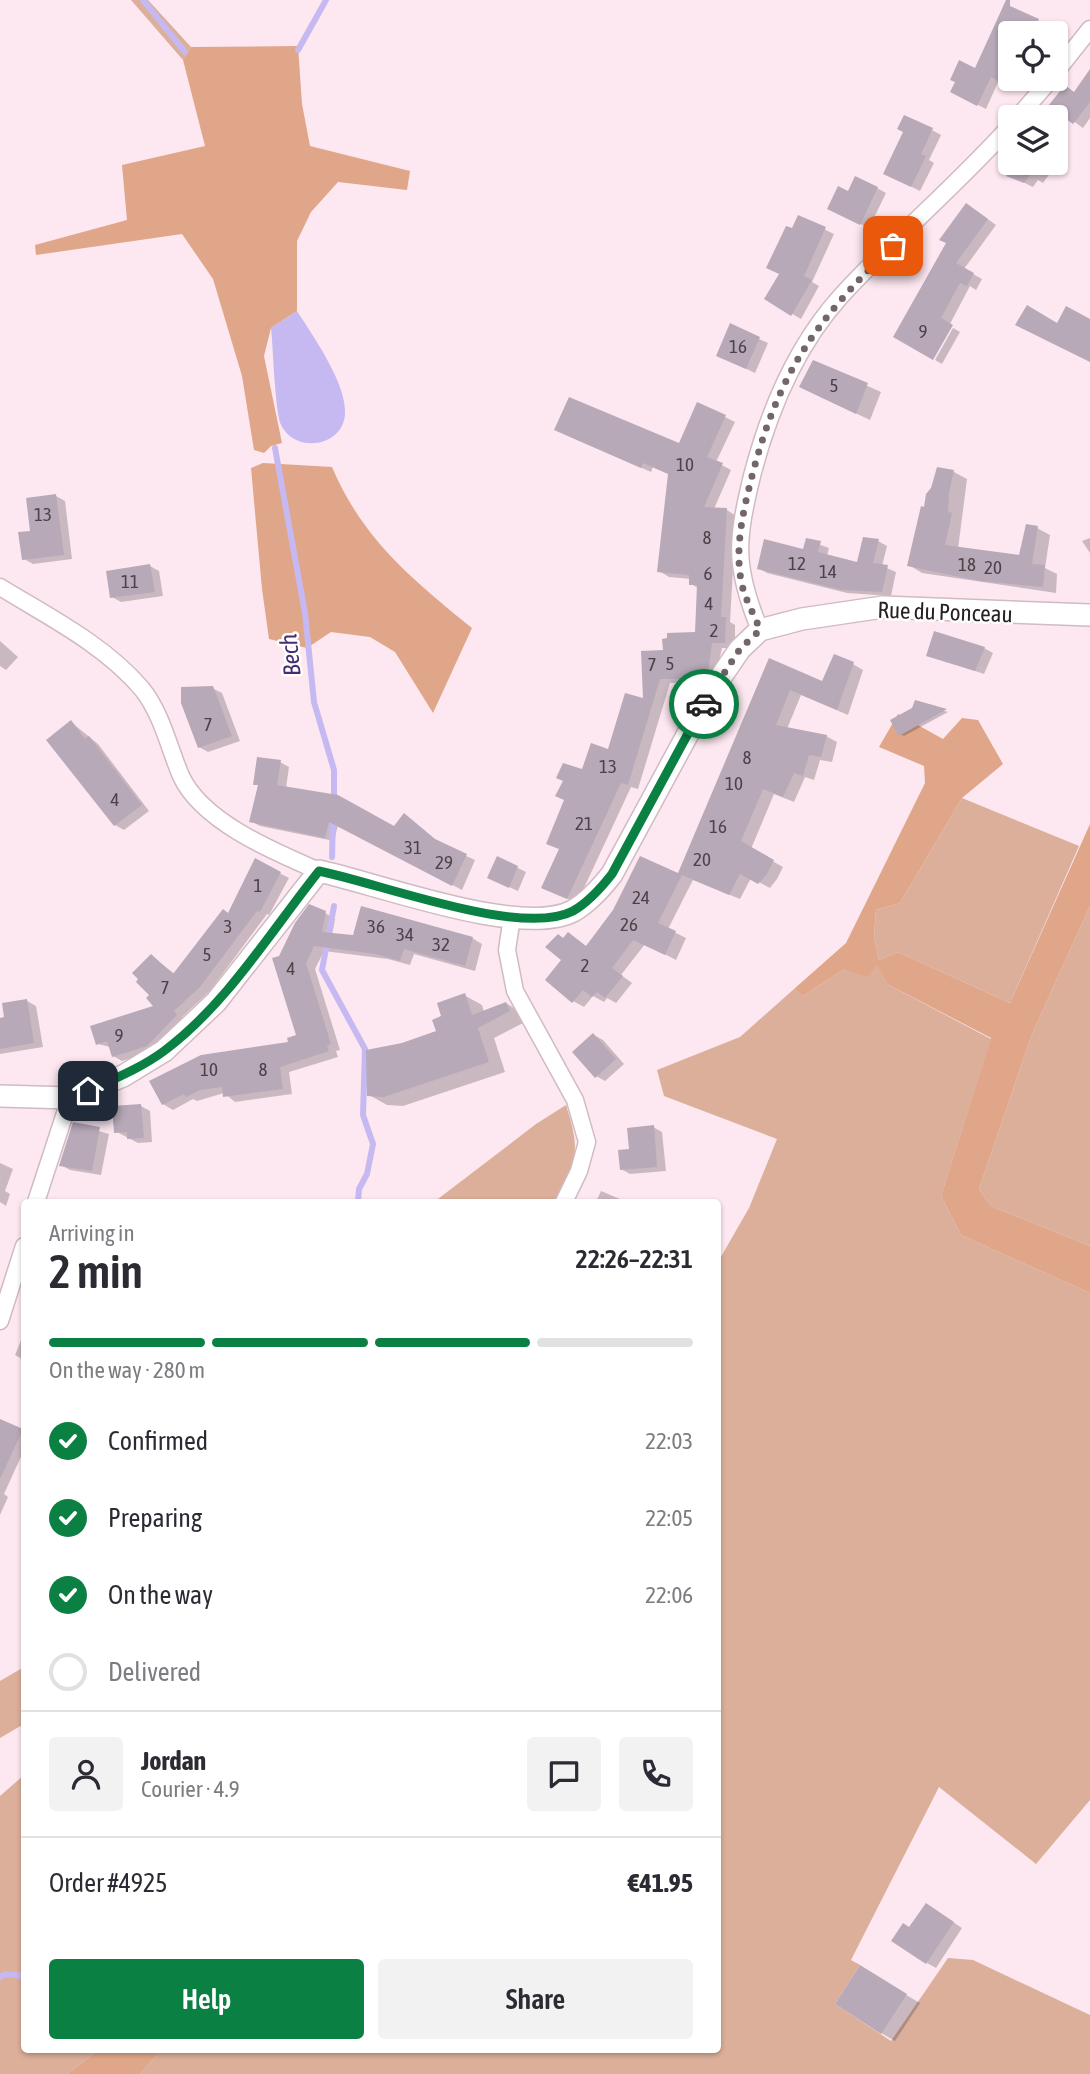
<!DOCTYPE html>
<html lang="en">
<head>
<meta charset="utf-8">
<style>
  :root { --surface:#fff; --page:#f2f2f3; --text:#2b2b33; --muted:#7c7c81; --line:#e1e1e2; --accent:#0b8043 }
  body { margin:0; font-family:"Asap Condensed",sans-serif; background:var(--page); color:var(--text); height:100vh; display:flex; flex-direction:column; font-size:26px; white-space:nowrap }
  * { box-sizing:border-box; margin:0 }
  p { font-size:23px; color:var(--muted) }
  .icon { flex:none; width:38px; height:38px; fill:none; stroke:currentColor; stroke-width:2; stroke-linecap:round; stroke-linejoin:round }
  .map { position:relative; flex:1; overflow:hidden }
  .side { position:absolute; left:21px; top:1199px; width:700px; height:854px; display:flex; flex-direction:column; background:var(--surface); border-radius:7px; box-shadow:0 2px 5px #0004 }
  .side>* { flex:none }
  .fabs { position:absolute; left:998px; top:21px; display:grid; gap:14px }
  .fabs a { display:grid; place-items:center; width:70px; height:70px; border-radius:7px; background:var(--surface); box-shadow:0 2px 5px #0004; font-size:35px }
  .pin { position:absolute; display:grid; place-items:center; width:60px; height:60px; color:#fff; margin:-30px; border-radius:14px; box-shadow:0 4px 10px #0006 }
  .courier { position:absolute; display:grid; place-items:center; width:70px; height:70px; margin:-35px; border:5px solid #0b8043; border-radius:50%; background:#fff; color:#222; box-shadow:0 2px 9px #0007 }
  .head em { font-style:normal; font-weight:600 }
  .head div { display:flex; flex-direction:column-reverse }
  .head { display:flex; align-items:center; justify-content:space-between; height:119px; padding:0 28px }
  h1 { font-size:46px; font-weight:600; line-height:52px }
  .bar { display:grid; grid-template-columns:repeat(4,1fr); gap:10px 7px; align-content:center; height:84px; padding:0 28px }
  .bar i { height:9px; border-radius:5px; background:var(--line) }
  .bar .on { background:var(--accent) }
  .bar p { grid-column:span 4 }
  .line { display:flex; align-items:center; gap:18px; padding:0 28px; border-top:2px solid var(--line) }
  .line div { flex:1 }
  .round { display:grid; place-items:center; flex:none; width:74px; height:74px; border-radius:7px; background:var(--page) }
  ol { padding:0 28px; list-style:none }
  li { display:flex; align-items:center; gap:21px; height:77px }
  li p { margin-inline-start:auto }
  li .icon { padding:7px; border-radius:50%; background:var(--accent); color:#fff; stroke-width:4 }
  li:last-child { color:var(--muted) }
  li i { width:38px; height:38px; border:4px solid var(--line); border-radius:50% }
  .primary-button { display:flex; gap:14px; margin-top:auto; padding:14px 28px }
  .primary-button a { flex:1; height:80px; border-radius:7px; background:var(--accent); color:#fff; font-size:28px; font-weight:600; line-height:80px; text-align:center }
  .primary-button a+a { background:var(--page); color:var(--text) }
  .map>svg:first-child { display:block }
  .green { fill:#dbaf9a }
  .forest { fill:#e0a689 }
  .water { fill:#c6b9f2 }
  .shadow { fill:#0003 }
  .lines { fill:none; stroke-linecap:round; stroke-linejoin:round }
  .stream { stroke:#c6b9f2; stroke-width:6 }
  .building { fill:#b7a9b8 }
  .minor-casing { stroke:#d0bbc3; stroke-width:19 }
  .tertiary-casing { stroke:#d0bbc3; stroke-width:24 }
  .minor { stroke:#fff; stroke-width:16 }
  .tertiary { stroke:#fff; stroke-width:21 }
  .done { stroke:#73666b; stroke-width:7; stroke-dasharray:0 12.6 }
  .route { stroke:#0b8043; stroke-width:9 }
  .labels { text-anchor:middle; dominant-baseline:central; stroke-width:5; stroke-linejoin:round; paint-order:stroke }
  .number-label { font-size:19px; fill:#4c4248 }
  .street-label { font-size:23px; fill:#282023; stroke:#fff }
  .water-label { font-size:24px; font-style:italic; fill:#442e71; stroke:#fff }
</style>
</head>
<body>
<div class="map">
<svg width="1090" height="2074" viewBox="0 0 1090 2074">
  <rect width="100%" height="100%" fill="#fde7f0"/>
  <path class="green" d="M 131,0 L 148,0 L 191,47 L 183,60 Z
    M 962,798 L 1079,846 L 1010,1003 L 898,952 L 879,960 L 874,937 L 876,910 L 900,903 Z
    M 1090,906 L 1090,1246 L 991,1206 L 979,1189 L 1032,1034 Z
    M 877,964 L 887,984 L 991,1039 L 941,1196 L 961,1235 L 1090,1293 L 1090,1800 L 1036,1864 L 939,1787 L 851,1960 L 860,1965 L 835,2004 L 891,2041 L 948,1958 L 973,1960 L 1090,2015 L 1090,2074 L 140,2074 L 162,2049 L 718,2049 L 718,1262 L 749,1208 L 777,1139 L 664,1096 L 657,1070 L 740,1037 L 794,989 L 803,996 L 844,969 Z
    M 566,1105 C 581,1152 577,1160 554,1202 L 434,1202 L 536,1124 Z
    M 24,1667 L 24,1724 L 0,1738 L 0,1681 Z
    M 24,1775 L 24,2049 L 100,2049 L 67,2074 L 0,2074 L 0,1796 Z"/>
  <path class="forest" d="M 298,46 L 302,104 L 310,146 L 410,171 L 407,190 L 338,182 L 311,212 L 297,241 L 297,311 L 271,328 L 264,356 L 282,443 L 271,446 L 264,453 L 254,450 L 242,376 L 213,279 L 182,234 L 36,255 L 35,245 L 127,220 L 122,165 L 205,146 L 183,60 L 191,47 Z
    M 263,463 L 332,467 C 363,540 413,580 472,628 L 433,713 L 395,652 L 370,637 L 331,632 L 307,648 L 269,639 L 262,589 L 251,468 Z
    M 898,714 L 943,739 L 962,718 L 978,720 L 1003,764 L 962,798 L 900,903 L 876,910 L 874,937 L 879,960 L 898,952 L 1010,1003 L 1090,824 L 1090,906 L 1032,1034 L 979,1189 L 991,1206 L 1090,1246 L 1090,1293 L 961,1235 L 941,1196 L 991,1038 L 887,984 L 877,965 L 867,977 L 844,969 L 803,996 L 794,989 L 846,943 L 925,783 L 924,766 L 879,747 Z
    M 100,2049 L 162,2049 L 140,2074 L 67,2074 Z"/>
  <path class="water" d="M 297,311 C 313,336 347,384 345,414 C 343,447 295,454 281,425 C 275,412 273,346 271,328 Z"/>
  <path class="shadow" d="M 1005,5 L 1046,25 L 1042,33 L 1010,33 L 1010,79 L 1027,79 L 1020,91 L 999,80 L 986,109 L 960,96 L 976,70 Z
    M 1090,73 L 1090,118 L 1083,128 L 1051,105 L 1075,93 Z
    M 932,130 L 941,135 L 929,160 L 934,163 L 920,191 L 894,178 Z
    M 1055,158 L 1059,161 L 1043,183 L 1038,180 L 1033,187 L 1008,175 L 1017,164 L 1014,163 L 1055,163 Z
    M 877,188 L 886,193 L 869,228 L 838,213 L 849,193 Z
    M 975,210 L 996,225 L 964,269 L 982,279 L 976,290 L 970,286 L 932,358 L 948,243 Z
    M 799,217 L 834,234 L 812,282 L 819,286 L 801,319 L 766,299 L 781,274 Z
    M 731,326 L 768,343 L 755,373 L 727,360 Z
    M 953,328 L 960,332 L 942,364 L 935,360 Z
    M 814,362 L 881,392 L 870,420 L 815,394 Z
    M 725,417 L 735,422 L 716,462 L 731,470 L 714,509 L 727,510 L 736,516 L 730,622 L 735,625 L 735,648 L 722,648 L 714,683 L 670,683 L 638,789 L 631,787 L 577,903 L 553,892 L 560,850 L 583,771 L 609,751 L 645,700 L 664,652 L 697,634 L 698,588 L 691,584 L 691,579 L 669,577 L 659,571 L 670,474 L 653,467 L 651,472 L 566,435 L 680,446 Z
    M 938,469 L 954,472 L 967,479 L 958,549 L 1020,557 L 1037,528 L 1050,535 L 1045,568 L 1057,574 L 1056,593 L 922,573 L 909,565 Z
    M 56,496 L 65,501 L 72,559 L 33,564 L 24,559 Z
    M 1090,538 L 1090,553 L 1082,541 Z
    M 807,540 L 829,548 L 827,556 L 858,565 L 878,541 L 887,546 L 882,566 L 896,572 L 891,596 L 847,593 L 767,573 L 759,568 L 804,551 Z
    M 150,566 L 159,571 L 163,596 L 121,602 L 112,597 Z
    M 0,641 L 18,657 L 6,670 L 0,666 Z
    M 984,648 L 993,653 L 984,674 L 928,655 Z
    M 770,660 L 823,683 L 853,664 L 863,670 L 848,715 L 801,695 L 787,729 L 826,736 L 837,742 L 832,762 L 820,760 L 814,780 L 805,777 L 794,802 L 774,794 L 751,849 L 783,867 L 777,879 L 770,888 L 751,878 L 740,899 L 693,880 L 668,929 L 686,938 L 676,960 L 645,944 L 621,975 L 632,983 L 616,1003 L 607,998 L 604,1002 L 593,996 L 584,1007 L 573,1001 L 564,960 L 564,939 L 569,934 L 587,947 L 679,875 Z
    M 212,688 L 222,693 L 240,741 L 208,752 L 199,747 Z
    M 916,702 L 948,712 L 904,736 L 900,734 Z
    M 71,722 L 98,744 L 149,811 L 124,830 L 115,825 Z
    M 280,762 L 289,767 L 286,788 L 440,844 L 475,860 L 462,890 L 338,825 L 334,841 L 260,826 L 251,821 L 259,786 L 255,784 Z
    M 497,858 L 526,872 L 518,891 L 498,882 Z
    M 256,861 L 289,878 L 269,915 L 267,914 L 209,992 L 182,1017 L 185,1021 L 156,1050 L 122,1061 L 113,1056 L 110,1047 L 98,1044 L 156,1007 L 152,995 L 151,956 L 175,974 L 229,915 Z
    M 325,913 L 335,919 L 332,935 L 472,938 L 482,944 L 475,971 L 414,954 L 410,965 L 388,959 L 324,951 L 315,969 L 340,1050 L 336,1051 L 338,1057 L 289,1072 L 292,1094 L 235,1102 L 224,1093 L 197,1101 L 193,1099 L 173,1110 L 163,1104 L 152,1082 L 291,1043 L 299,1036 L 280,957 Z
    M 464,995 L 482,1005 L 484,1012 L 506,1003 L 523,1014 L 527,1021 L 494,1038 L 505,1072 L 403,1106 L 387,1105 L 369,1095 L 403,1045 L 439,1032 L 444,1017 Z
    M 27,1001 L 36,1006 L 43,1047 L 0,1054 L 0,1019 L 6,1018 Z
    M 594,1035 L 603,1040 L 624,1064 L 605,1081 L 596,1076 Z
    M 141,1106 L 150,1111 L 152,1142 L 138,1143 L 115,1131 Z
    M 74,1124 L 109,1134 L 101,1175 L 70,1170 L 61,1165 Z
    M 653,1127 L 662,1132 L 666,1171 L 630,1174 L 621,1169 L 631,1150 Z
    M 0,1163 L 13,1169 L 5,1191 L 10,1194 L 6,1206 L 0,1202 Z
    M 601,1191 L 627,1202 L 596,1202 Z
    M 24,1333 L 24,1360 L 15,1355 Z
    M 0,1421 L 24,1432 L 24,1450 L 4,1494 L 8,1497 L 0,1515 Z
    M 935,1910 L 962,1928 L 936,1968 L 927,1963 Z
    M 860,1968 L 920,2003 L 895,2041 L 881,2033 Z"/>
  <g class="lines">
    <path class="stream" d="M 143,0 L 185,52
      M 298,50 L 326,0
      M 275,448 L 305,613 L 314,702 L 334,770 L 334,800
      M 332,857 L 333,818
      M 334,906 L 322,970 L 365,1049 L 363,1115 L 373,1144 L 367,1174 L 359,1189 L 358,1202
      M 0,1977 L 5,1974 L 24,1976"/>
  </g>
  <path class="building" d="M 1006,0 L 1010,0 L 1010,6 L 1039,19 L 1032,33 L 1010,33 L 1010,87 L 991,77 L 977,106 L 950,92 L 955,82 L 950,80 L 959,60 L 975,68 Z
    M 1090,69 L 1090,102 L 1073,124 L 1048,106 L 1065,85 L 1074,92 Z
    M 904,115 L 933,128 L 921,154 L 926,156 L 911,187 L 883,174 L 903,132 L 897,129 Z
    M 1016,163 L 1039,163 L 1024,183 L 1006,176 Z
    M 855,176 L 878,187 L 860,225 L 827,209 L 838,186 L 848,191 Z
    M 966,203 L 988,219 L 956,263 L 974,273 L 967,286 L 960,283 L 941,318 L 953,325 L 933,360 L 893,337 L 946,243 L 939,240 Z
    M 798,215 L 826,227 L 804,276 L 812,280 L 791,316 L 764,299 L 779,274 L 766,268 L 786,226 L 792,228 Z
    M 1027,305 L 1057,323 L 1066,306 L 1090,319 L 1090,362 L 1015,325 Z
    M 730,323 L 760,337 L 746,369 L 716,356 Z
    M 813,360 L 868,383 L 856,414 L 799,387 Z
    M 569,397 L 679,443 L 697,402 L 726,415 L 707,457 L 723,463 L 704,507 L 727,508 L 721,617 L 726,617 L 725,643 L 712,643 L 708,673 L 704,679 L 660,679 L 628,785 L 621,783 L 567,899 L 541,888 L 559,849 L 546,844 L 564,800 L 555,796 L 563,781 L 556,778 L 563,763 L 582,769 L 591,743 L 608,749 L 625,693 L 643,698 L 641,651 L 663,650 L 662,639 L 667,638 L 667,633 L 695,632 L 697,585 L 689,585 L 689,575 L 657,572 L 668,474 L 643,463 L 641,468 L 554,430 Z
    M 937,467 L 954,470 L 949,493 L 948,512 L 952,513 L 945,545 L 1019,555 L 1026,524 L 1038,526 L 1032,564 L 1045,565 L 1043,587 L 980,581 L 907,566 L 921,506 L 924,507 L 926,494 L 931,488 Z
    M 56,494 L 64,555 L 22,560 L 18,532 L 30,531 L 26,498 Z
    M 863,537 L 879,539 L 873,563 L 888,565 L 882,592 L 842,590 L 757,569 L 764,539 L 803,549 L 806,538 L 821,541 L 818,552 L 857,562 Z
    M 150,564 L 155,592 L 110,598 L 106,571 Z
    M 934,631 L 985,647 L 975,671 L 926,656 Z
    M 834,654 L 854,662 L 837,710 L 790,690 L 776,725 L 827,735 L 821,757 L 809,755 L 803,776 L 794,773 L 783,797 L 763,789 L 741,841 L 774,860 L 767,874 L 758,884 L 740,874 L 729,895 L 682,875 L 658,923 L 676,931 L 665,955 L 633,940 L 612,968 L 623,976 L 605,998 L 597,992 L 592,997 L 583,990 L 572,1003 L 545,980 L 561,960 L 545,947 L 558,934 L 563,938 L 568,932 L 586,946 L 613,910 L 640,856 L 678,873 L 769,658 L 822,681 Z
    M 213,686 L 232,736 L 198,748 L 181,703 L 181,687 Z
    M 915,700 L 947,709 L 899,736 L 890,720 L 912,708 Z
    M 71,720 L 85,739 L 89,736 L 142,805 L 114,826 L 46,740 Z
    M 257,757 L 281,760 L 277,785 L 338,795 L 394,826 L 404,813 L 435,839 L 467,854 L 452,886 L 329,822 L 325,838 L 249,822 L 258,785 L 253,785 Z
    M 497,856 L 518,866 L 509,888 L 487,878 Z
    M 255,858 L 281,872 L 260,912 L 257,911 L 200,987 L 174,1011 L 177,1015 L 147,1046 L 112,1057 L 107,1041 L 96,1045 L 90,1026 L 153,1006 L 146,998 L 149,995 L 136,982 L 138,979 L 132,973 L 151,954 L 173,974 L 223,909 L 228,913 Z
    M 309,904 L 326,911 L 322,932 L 353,935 L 361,906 L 473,937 L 465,966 L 404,949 L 400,961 L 376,954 L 314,946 L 306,963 L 331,1044 L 327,1046 L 329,1051 L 280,1067 L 283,1089 L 223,1097 L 222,1087 L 200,1090 L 186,1097 L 184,1094 L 162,1105 L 149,1081 L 201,1055 L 288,1042 L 287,1038 L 296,1035 L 272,958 L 279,956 L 295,923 Z
    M 465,993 L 472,1015 L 506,1002 L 510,1011 L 478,1028 L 489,1062 L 384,1097 L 367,1096 L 366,1050 L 402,1043 L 436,1031 L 432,1020 L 441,1016 L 437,1003 Z
    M 27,999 L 34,1043 L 0,1049 L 0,1018 L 4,1017 L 2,1003 Z
    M 593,1033 L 616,1059 L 595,1078 L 572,1052 Z
    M 141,1104 L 144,1138 L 127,1139 L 127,1132 L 114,1133 L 112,1106 Z
    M 73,1122 L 100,1127 L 92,1171 L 59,1166 Z
    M 654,1125 L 657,1167 L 620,1170 L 618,1150 L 629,1149 L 627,1128 Z
    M 0,1419 L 23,1429 L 0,1479 Z
    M 926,1903 L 954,1922 L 926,1964 L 891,1941 L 903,1923 L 909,1927 Z
    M 860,1965 L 907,1994 L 881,2034 L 835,2004 Z"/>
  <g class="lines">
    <defs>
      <path id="minor" d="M 1055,73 L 1090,29
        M 1018,117 L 1051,79
        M 0,587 C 49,617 105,645 142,689 C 162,714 169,748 181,776 C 202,822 275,852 319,871
        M 760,630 C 734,567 736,542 752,476 C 769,410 795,347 841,296 C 895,237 956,186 1010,126
        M 512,917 L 507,950 L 515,991 L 575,1100 L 587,1142 L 579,1171 L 564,1202
        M 36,1202 L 70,1098
        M 0,1321 L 24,1246"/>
      <path id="tertiary" d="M 0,1096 L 70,1098 L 123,1076 L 164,1051 L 216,1002 L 319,871 C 379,884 521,938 573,911 C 589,902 601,888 612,874 L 710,693 L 740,649 L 760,630 L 802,619 L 883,607 L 1090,615"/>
    </defs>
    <use href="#minor" class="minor-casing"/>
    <use href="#tertiary" class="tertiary-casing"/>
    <use href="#minor" class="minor"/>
    <use href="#tertiary" class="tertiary"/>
  </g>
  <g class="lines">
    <path class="done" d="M 704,704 L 740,649 L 760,630 C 754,614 744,598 741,580 C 735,547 743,512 751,480 C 778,373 815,321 893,246"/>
    <path class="route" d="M 88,1091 C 114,1079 141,1068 164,1051 C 227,1004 271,931 319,871 C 379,883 521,938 573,911 C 589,902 601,888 612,874 L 704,704"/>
  </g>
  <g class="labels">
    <g class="number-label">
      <text x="923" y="331">9</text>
      <text x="738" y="346">16</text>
      <text x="834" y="385">5</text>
      <text x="685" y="464">10</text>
      <text x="43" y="514">13</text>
      <text x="707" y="537">8</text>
      <text x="797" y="563">12</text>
      <text x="967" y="564">18</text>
      <text x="993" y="567">20</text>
      <text x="828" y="571">14</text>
      <text x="708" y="573">6</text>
      <text x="130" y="581">11</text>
      <text x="709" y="603">4</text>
      <text x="714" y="630">2</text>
      <text x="670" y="663">5</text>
      <text x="652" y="664">7</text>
      <text x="208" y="724">7</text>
      <text x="747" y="757">8</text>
      <text x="608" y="766">13</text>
      <text x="734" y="783">10</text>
      <text x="115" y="799">4</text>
      <text x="584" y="823">21</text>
      <text x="718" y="826">16</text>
      <text x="413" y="847">31</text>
      <text x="702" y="859">20</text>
      <text x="444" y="862">29</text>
      <text x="258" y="885">1</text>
      <text x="641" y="897">24</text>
      <text x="629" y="924">26</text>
      <text x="228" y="926">3</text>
      <text x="376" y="926">36</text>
      <text x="405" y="934">34</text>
      <text x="441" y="944">32</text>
      <text x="207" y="954">5</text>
      <text x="585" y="965">2</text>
      <text x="291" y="968">4</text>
      <text x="165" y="987">7</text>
      <text x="119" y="1035">9</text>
      <text x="209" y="1069">10</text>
      <text x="263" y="1069">8</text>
    </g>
    <g class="street-label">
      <text transform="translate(945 612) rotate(2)">Rue du Ponceau</text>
    </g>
    <g class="water-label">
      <text transform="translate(290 655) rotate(-96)">Bech</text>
    </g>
  </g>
</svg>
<div class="fabs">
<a><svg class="icon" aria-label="locate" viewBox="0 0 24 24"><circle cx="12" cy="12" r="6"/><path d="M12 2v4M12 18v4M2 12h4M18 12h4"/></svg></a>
<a><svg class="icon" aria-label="layers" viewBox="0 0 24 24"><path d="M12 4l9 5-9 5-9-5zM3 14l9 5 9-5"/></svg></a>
</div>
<div class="pin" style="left:893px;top:246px;background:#ea580c"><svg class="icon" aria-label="bag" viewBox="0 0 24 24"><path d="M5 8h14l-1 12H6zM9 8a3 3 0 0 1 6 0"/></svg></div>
<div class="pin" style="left:88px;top:1091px;background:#1f2937"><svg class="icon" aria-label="home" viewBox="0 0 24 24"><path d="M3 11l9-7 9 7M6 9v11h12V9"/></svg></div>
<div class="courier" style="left:704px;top:704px"><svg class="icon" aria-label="car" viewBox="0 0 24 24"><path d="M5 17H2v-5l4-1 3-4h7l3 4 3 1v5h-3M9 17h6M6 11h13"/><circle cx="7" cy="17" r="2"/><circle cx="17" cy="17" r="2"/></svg></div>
<section class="side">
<div class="head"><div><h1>2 min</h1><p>Arriving in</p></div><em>22:26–22:31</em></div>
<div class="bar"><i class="on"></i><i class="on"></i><i class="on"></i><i></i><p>On the way · 280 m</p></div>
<ol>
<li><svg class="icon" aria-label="check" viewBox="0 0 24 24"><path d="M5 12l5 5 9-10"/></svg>Confirmed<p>22:03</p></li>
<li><svg class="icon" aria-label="check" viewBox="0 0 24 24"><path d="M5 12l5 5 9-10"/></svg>Preparing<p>22:05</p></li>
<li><svg class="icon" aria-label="check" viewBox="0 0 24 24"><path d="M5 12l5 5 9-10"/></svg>On the way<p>22:06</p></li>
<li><i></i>Delivered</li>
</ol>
<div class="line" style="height:126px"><a class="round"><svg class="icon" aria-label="person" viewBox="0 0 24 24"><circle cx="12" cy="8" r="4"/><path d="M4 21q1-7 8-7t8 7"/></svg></a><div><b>Jordan</b><p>Courier · 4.9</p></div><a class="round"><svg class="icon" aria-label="chat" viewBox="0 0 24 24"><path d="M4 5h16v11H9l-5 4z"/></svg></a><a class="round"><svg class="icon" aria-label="phone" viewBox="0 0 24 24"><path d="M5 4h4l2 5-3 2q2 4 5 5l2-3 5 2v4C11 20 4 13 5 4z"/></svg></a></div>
<div class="line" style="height:91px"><div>Order #4925</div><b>€41.95</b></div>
<div class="primary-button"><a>Help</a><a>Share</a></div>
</section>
</div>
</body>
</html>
